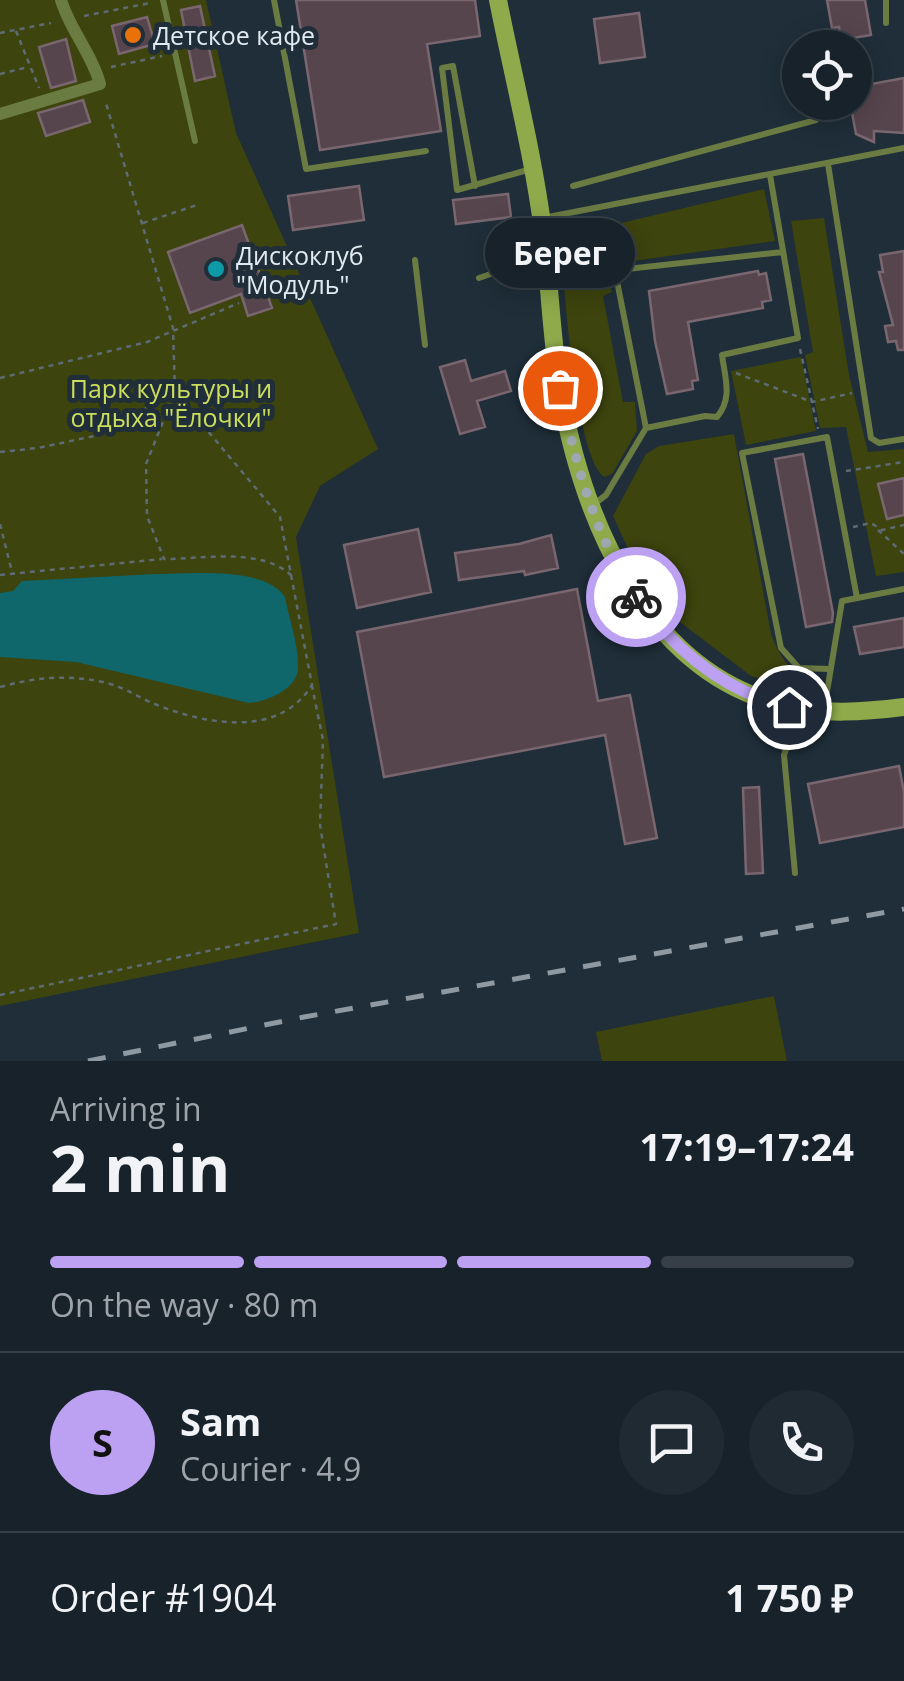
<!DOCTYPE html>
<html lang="en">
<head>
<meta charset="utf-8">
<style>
  :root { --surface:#17222b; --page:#202a33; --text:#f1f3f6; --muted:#9ea4a9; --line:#363f47; --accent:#bca0f2 }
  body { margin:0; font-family:"Open Sans",sans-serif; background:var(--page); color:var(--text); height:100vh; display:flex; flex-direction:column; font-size:38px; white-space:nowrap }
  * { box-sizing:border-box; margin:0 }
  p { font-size:32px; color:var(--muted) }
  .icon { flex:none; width:55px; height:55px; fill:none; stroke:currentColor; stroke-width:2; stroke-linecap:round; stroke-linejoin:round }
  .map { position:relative; height:1061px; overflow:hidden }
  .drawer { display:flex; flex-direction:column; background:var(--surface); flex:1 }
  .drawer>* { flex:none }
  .fabs { position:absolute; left:782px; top:30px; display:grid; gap:20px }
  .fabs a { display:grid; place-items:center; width:90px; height:90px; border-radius:50%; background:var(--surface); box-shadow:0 5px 25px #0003,0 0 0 2px var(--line); font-size:50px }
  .pin { position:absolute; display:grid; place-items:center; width:85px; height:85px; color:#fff; margin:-42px; border:5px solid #fff; border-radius:50%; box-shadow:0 2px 10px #0007 }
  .courier { position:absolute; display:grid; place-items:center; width:100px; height:100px; margin:-50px; border:8px solid #bca0f2; border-radius:50%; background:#fff; color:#222; box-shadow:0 2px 12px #0007 }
  .bubble { position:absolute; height:70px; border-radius:35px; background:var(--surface); box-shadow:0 5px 25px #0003,0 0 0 2px var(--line); font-size:32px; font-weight:700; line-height:70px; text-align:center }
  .summary em { font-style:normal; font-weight:700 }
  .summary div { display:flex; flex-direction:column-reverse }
  .summary { display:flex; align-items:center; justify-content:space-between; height:170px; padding:0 50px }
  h1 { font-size:65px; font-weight:700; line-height:75px }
  .bar { display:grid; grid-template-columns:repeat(4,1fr); gap:15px 10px; align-content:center; height:120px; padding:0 50px }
  .bar i { height:12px; border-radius:8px; background:var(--line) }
  .bar .active { background:var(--accent) }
  .bar p { grid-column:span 4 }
  .line { display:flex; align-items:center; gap:25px; padding:0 50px; border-top:2px solid var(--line) }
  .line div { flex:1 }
  .round { display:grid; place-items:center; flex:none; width:105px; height:105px; border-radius:52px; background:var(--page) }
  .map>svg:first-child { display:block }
  .green { fill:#3d440d }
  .water { fill:#0f676b }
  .building { fill:#57454d; stroke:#79666f; stroke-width:2.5 }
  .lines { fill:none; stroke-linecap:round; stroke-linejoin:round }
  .path { stroke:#5e6b75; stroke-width:2.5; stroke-dasharray:5 5; stroke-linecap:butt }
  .lane { stroke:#6b7c43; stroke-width:6 }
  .street { stroke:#6b7c43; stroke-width:12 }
  .secondary { stroke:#8eaa4b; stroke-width:18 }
  .rail { stroke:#8e99a2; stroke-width:5; stroke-dasharray:18 18; stroke-linecap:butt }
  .done { stroke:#9da8b1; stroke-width:10; stroke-dasharray:0 18 }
  .route { stroke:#bca0f2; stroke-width:12 }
  .food-dot { fill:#e8710a; stroke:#1f2e39; stroke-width:4 }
  .culture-dot { fill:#0f9aa8; stroke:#1f2e39; stroke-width:4 }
  .labels { text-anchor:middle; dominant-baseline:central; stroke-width:10; stroke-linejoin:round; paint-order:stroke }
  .poi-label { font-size:25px; fill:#e1eaf1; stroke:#1f2e39; text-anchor:start }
  .park-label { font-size:25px; fill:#cbde5c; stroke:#1f2e39 }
</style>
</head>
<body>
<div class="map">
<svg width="904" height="1061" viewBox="0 0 904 1061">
  <rect width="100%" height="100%" fill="#1f2e39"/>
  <path class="green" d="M 0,0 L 206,0 L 236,133 L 378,449 L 320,486 L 296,537 L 359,933 L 0,1006 Z
    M 764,189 L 775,241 L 569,270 L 567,236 Z
    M 824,218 L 849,375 L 868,452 L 904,449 L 904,572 L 876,576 L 846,427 L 820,428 L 805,355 L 813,352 L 791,221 Z
    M 603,277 L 609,281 L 612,292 L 603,296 L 623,402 L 635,402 L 637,431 L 612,474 L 605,477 C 579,464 567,319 564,286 L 567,282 Z
    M 801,357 L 816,431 L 746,445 L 731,371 Z
    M 734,434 L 771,634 C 780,658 791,675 817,682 L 811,696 L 751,676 L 676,619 L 643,581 L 613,516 L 646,454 L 659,446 Z
    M 774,996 L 787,1061 L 602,1061 L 596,1032 Z"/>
  <path class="water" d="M 156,574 C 189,574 265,566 285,597 C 289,619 299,645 298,668 C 298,689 266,702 249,703 L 76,662 L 0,657 L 0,593 L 13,591 L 22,581 Z"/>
  <path class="building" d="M 296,0 L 475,0 L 480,36 L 427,44 L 441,131 L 320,150 Z
    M 827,0 L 865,0 L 871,35 L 841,40 L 839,27 L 832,28 Z
    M 200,6 L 215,76 L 195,81 L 181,10 Z
    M 639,13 L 645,57 L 600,63 L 594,19 Z
    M 147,17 L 155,44 L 119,54 L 112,26 Z
    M 66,39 L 76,81 L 51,88 L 39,47 Z
    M 904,78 L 904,133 L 874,131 L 874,142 L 856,134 L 850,102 L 855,102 L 855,87 Z
    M 83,100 L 90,122 L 46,136 L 38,113 Z
    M 359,186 L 364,220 L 293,230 L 288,196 Z
    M 508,194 L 511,217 L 456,224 L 453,200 Z
    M 242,225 L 272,308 L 248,316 L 241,294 L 190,313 L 168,252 Z
    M 904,251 L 904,350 L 898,350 L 896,341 L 888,342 L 885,326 L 893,325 L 879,272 L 883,272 L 880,255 Z
    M 758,271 L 759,275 L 766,273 L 771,300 L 762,302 L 763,308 L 688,322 L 698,380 L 692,381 L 693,389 L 667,394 L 655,341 L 649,291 Z
    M 465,360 L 471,381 L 505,371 L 511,391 L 477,401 L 485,427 L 460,434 L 440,367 Z
    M 803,454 L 833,613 L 832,622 L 806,627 L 775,459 Z
    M 904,478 L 904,515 L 887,519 L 878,484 Z
    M 418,529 L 431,592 L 357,608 L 344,545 Z
    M 551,535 L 558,568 L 525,575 L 524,571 L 459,580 L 455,553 L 519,544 Z
    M 577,589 L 598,701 L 630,695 L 657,838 L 625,844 L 605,735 L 384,777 L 357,632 Z
    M 904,618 L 904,647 L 860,654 L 854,627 Z
    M 899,766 L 904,792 L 904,827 L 820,843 L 808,784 Z
    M 759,787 L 763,873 L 746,874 L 743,788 Z"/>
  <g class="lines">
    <path class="path" d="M 84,16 L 150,3
      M 16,31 L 39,88
      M 0,33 L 51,23
      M 111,67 L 162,56
      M 0,74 L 28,67
      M 143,223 L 200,204
      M 800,349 L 818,429
      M 736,373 L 812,402 L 852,393
      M 0,378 L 147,342 L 239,303
      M 0,452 L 38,448 L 99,435 L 175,392 L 173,328 L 105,100
      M 846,471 L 904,462
      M 0,524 L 12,572
      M 853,527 L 871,523 L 882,530 L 904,525
      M 878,530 L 904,554
      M 0,575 L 162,559
      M 0,687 C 37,677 69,674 107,683 C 123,687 135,695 150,702 C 201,724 278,740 312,685 L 280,517 L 175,392 L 146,464 L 147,516 L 164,559 C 202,559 262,547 292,576
      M 0,995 L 336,924 L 320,825 L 323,740 L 312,686"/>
    <path class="lane" d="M 163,0 L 195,141
      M 274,0 L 306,169 L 426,151
      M 886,0 L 886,23
      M 828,164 L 871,438 L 879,443 L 904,439
      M 475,186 L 453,66 L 442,68 L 457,190 L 531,169
      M 573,186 L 816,120
      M 543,218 L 904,148
      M 415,260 L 425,345
      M 615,271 L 646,428 L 705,416 L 717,417 C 733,398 725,378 722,355 L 798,338 L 770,175
      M 590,273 L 783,252
      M 479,278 L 502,270 L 503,229
      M 593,505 L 606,495 L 646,428
      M 829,669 L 799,668 L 781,648 L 742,453 L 827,437 L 857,598
      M 824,710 L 842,601 L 904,589
      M 795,873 L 784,755 L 800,710"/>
    <path class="street" d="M 0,114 L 100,84 C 92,54 70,30 61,0"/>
    <path class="secondary" d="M 498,0 C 513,76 533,153 543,231 C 550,283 551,337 560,389 C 582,517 644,671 783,705 C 822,715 865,712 904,707"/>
    <path class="rail" d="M 88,1061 L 304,1017 L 904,909"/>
  </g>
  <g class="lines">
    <path class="done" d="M 560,388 C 574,459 595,537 636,597"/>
    <path class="route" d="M 636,597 C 674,649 725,692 789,707"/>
  </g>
  <circle class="food-dot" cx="133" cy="35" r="10"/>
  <circle class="culture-dot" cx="216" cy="269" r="10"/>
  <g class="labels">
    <g class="poi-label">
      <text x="153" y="35">Детское кафе</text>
      <text x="236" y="255">Дискоклуб<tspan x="236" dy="29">"Модуль"</tspan></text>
    </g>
    <g class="park-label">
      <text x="171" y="388">Парк культуры и<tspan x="171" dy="29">отдыха "Ёлочки"</tspan></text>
    </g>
  </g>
</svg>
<div class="fabs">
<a><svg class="icon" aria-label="locate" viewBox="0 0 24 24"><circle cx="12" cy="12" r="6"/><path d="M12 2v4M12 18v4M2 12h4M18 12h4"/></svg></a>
</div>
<div class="pin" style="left:560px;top:388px;background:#ea580c"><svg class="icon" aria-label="bag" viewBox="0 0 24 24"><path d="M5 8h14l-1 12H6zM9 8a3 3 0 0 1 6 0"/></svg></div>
<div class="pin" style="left:789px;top:707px;background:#1f2937"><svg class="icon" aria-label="home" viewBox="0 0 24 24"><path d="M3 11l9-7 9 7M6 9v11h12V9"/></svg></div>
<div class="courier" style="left:636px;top:597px"><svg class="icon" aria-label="bike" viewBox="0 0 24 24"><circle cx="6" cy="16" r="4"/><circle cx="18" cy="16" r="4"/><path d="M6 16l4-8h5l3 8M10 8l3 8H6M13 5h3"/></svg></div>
<div class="bubble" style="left:485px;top:218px;width:150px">Берег</div>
</div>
<section class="drawer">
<div class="summary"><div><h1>2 min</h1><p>Arriving in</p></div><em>17:19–17:24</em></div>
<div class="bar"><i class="active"></i><i class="active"></i><i class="active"></i><i></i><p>On the way · 80 m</p></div>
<div class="line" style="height:180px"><b class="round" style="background:var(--accent);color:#111">S</b><div><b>Sam</b><p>Courier · 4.9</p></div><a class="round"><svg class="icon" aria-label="chat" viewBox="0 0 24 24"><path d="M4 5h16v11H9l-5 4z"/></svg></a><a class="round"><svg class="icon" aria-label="phone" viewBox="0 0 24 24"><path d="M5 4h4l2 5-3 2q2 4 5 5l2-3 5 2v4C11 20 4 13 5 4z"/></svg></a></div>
<div class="line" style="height:130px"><div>Order #1904</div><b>1 750 ₽</b></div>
</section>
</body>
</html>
